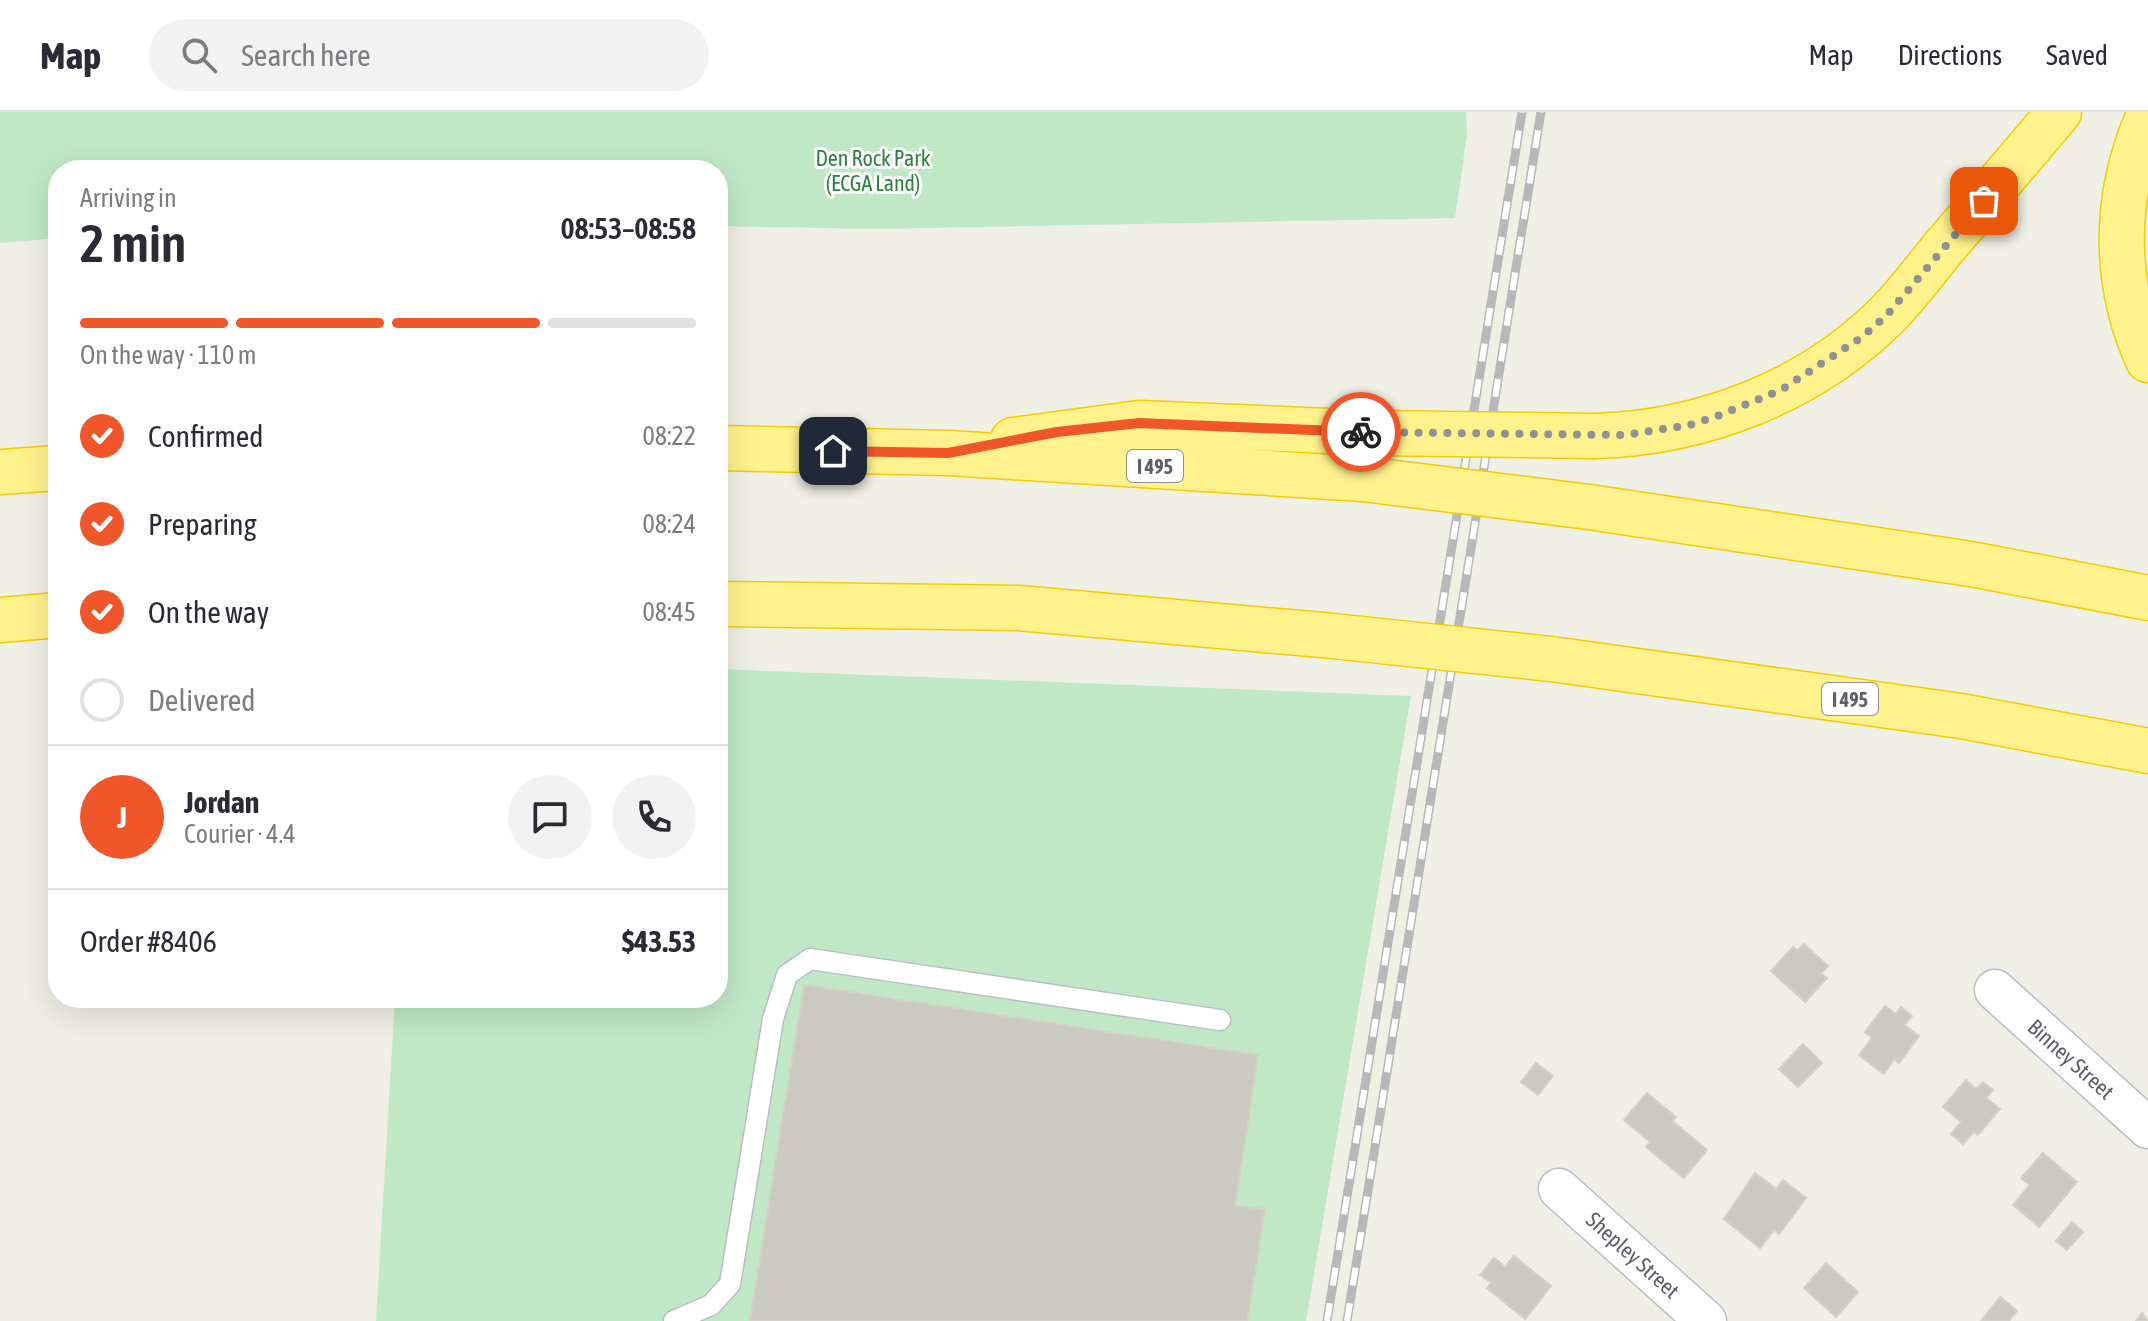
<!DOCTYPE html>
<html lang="en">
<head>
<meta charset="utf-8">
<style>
  :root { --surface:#fff; --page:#f2f2f3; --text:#2b2b33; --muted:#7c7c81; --line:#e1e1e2; --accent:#ef572b }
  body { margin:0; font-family:"Asap Condensed",sans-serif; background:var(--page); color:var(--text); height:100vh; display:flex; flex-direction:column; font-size:30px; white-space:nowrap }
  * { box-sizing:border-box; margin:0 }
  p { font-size:26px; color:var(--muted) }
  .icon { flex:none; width:44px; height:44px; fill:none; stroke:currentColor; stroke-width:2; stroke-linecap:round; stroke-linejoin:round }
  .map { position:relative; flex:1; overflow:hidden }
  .details { position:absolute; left:48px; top:48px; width:680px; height:848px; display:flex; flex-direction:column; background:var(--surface); border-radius:32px; box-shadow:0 8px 32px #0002 }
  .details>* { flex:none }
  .pin { position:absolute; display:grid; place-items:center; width:68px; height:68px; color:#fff; margin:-34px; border-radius:16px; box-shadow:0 4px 12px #0006 }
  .courier { position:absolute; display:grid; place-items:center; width:80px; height:80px; margin:-40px; border:6px solid #ef572b; border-radius:50%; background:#fff; color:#222; box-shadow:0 2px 10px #0007 }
  .headline em { font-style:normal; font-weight:600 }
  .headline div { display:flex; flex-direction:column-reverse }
  .headline { display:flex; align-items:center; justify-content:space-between; height:136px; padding:0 32px }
  h1 { font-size:52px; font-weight:600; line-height:60px }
  .bar { display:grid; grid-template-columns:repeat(4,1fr); gap:12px 8px; align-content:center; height:96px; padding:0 32px }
  .bar i { height:10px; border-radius:6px; background:var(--line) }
  .bar .active { background:var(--accent) }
  .bar p { grid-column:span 4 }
  .line { display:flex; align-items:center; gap:20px; padding:0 32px; border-top:2px solid var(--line) }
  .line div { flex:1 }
  .round { display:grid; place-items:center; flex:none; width:84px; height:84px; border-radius:42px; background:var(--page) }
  ol { padding:0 32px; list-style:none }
  li { display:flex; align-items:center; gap:24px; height:88px }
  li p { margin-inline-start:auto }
  li .icon { padding:8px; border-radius:50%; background:var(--accent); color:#fff; stroke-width:4 }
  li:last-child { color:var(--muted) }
  li i { width:44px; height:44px; border:4px solid var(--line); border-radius:50% }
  header { display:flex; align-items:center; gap:48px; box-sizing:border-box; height:112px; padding:0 40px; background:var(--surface); border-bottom:2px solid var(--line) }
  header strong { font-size:38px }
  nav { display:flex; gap:44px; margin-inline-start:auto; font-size:28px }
  .search { width:560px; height:72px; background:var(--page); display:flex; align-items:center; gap:20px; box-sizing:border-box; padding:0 28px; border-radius:44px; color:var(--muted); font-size:30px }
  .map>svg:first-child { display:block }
  .green { fill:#c0e8c6 }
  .building { fill:#cac9c2; stroke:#d4d1c3; stroke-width:2 }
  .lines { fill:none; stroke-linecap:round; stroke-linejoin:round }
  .lane-casing { stroke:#bcbdc4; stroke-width:23 }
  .street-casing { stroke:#bcbdc4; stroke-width:43 }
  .highway-casing { stroke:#f4cb00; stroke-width:47 }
  .lane { stroke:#fff; stroke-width:20 }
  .street { stroke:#fff; stroke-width:40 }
  .highway { stroke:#fff28c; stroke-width:44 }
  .rail-casing { stroke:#b8b8b9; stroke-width:9 }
  .rail { stroke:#fff; stroke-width:6; stroke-dasharray:18; stroke-linecap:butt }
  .highway-bridge-casing { stroke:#f4cb00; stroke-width:47; stroke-linecap:butt }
  .highway-bridge { stroke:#fff28c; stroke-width:44 }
  .done { stroke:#8f9192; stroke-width:8; stroke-dasharray:0 14.4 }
  .route { stroke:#ef572b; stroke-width:10 }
  .labels { text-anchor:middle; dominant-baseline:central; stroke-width:6; stroke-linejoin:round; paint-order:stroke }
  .shield { fill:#fff; stroke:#8d8f94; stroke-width:2 }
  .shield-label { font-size:20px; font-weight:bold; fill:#5c5f66 }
  .park-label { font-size:22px; fill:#308140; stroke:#fff }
  .street-label { font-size:22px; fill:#5c5f66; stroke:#fff }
</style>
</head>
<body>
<header>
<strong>Map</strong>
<div class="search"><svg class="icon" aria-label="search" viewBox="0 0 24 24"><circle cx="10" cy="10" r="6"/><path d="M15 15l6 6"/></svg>Search here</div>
<nav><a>Map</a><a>Directions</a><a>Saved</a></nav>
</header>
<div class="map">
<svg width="2148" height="1209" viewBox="0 0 2148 1209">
  <rect width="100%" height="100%" fill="#efefe5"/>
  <path class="green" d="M 0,0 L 1466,0 L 1467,23 L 1455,106 L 873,117 L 718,114 L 718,58 L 58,58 L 58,126 L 0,131 Z
    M 718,557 L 1411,584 L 1306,1209 L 376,1209 L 395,886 L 718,886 Z"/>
  <path class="building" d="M 1804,832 L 1828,854 L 1821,861 L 1827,866 L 1805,890 L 1771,859 L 1793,835 L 1797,839 Z
    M 804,873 L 1258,943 L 1235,1094 L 1265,1097 L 1247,1209 L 750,1209 Z
    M 1885,894 L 1896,902 L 1901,895 L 1912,904 L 1904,913 L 1919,924 L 1899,951 L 1894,947 L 1884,962 L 1859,943 L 1872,926 L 1865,920 Z
    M 1803,932 L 1822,951 L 1798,975 L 1779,957 Z
    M 1536,951 L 1553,964 L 1538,983 L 1521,970 Z
    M 1966,968 L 1976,977 L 1983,970 L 1993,978 L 1986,986 L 2000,997 L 1978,1023 L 1974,1020 L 1963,1032 L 1951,1022 L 1961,1010 L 1943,995 Z
    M 1647,981 L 1676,1005 L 1672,1009 L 1707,1038 L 1684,1066 L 1646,1035 L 1650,1030 L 1624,1008 Z
    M 2043,1041 L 2077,1070 L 2039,1115 L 2013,1093 L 2030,1073 L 2021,1066 Z
    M 1755,1061 L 1776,1077 L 1783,1068 L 1806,1086 L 1779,1122 L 1774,1118 L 1760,1136 L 1724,1107 Z
    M 2072,1110 L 2083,1120 L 2067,1138 L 2056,1129 Z
    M 1514,1144 L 1551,1174 L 1525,1207 L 1487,1176 L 1491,1171 L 1480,1163 L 1494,1146 L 1505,1155 Z
    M 1826,1151 L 1858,1180 L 1836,1205 L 1804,1176 Z
    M 2000,1185 L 2017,1199 L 2009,1209 L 1981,1209 Z
    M 2142,1201 L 2148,1209 L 2136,1209 Z"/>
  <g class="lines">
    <defs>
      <path id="lane" d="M 674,1209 L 711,1193 L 730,1172 L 773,907 L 787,863 L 810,847 L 1220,908"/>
      <path id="street" d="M 1995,878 L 2148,1016
        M 1559,1077 L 1706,1209"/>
      <path id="highway" d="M 2148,5 C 2114,84 2112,168 2148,248
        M 1595,324 C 1702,321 1809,280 1886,204 C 1907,183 1926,157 1945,134 C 1983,90 2021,45 2059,0
        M 1013,328 L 1139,311 L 1375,321
        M 718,336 L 948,341 L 1363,367
        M 0,360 L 58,356
        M 1589,395 L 1971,452 L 2148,486
        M 718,492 L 1018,496 L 1333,524
        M 0,508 L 58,503
        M 1551,547 L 1961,604 L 2148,639"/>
    </defs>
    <use href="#lane" class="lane-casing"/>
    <use href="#street" class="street-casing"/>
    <use href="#highway" class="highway-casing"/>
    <use href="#lane" class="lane"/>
    <use href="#street" class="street"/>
    <use href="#highway" class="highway"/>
    <defs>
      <path id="rail" d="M 1327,1209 L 1522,0
        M 1347,1209 L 1541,0"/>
    </defs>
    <use href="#rail" class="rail-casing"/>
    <use href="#rail" class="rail"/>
    <defs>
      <path id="highway-bridge" d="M 1375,321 L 1595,324
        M 1363,367 L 1589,395
        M 1333,524 L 1551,547"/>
    </defs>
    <use href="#highway-bridge" class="highway-bridge-casing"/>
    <use href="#highway-bridge" class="highway-bridge"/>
  </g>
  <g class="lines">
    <path class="done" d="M 1361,320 L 1624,323 L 1690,313 L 1720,303 L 1781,278 L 1862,225 L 1887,203 L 1984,89"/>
    <path class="route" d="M 833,339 L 948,341 L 1057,320 L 1139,311 L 1361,320"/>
  </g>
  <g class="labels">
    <g class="shield">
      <rect x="1127" y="338" width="56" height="32" rx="6"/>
      <rect x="1822" y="571" width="56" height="32" rx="6"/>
    </g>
    <g class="shield-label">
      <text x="1155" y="354">I 495</text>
      <text x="1850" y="587">I 495</text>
    </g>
    <g class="park-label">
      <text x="873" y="46">Den Rock Park<tspan x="873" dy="25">(ECGA Land)</tspan></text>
    </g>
    <g class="street-label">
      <text transform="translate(2071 947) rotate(42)">Binney Street</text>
      <text transform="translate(1633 1143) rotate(42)">Shepley Street</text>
    </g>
  </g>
</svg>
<div class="pin" style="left:1984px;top:89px;background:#ea580c"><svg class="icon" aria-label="bag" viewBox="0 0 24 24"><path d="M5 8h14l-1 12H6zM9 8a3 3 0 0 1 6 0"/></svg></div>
<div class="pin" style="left:833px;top:339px;background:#1f2937"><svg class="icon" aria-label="home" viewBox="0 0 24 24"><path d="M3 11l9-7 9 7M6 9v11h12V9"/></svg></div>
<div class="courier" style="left:1361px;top:320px"><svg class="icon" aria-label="bike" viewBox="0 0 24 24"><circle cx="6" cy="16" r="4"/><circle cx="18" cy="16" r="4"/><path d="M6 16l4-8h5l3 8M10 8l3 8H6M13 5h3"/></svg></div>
<section class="details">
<div class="headline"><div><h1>2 min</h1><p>Arriving in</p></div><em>08:53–08:58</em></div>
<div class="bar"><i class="active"></i><i class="active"></i><i class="active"></i><i></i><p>On the way · 110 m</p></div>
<ol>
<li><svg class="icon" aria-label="check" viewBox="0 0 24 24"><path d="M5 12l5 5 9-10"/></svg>Confirmed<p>08:22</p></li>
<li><svg class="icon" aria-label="check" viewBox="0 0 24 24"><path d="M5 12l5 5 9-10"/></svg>Preparing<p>08:24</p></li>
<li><svg class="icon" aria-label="check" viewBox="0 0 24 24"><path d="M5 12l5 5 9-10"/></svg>On the way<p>08:45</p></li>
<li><i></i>Delivered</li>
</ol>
<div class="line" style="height:144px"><b class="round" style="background:var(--accent);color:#fff">J</b><div><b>Jordan</b><p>Courier · 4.4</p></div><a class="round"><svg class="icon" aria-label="chat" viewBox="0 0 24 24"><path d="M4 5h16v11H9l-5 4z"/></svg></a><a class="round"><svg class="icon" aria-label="phone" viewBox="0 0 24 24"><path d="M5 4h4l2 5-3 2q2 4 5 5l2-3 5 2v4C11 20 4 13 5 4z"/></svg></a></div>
<div class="line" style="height:104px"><div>Order #8406</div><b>$43.53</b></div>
</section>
</div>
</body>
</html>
